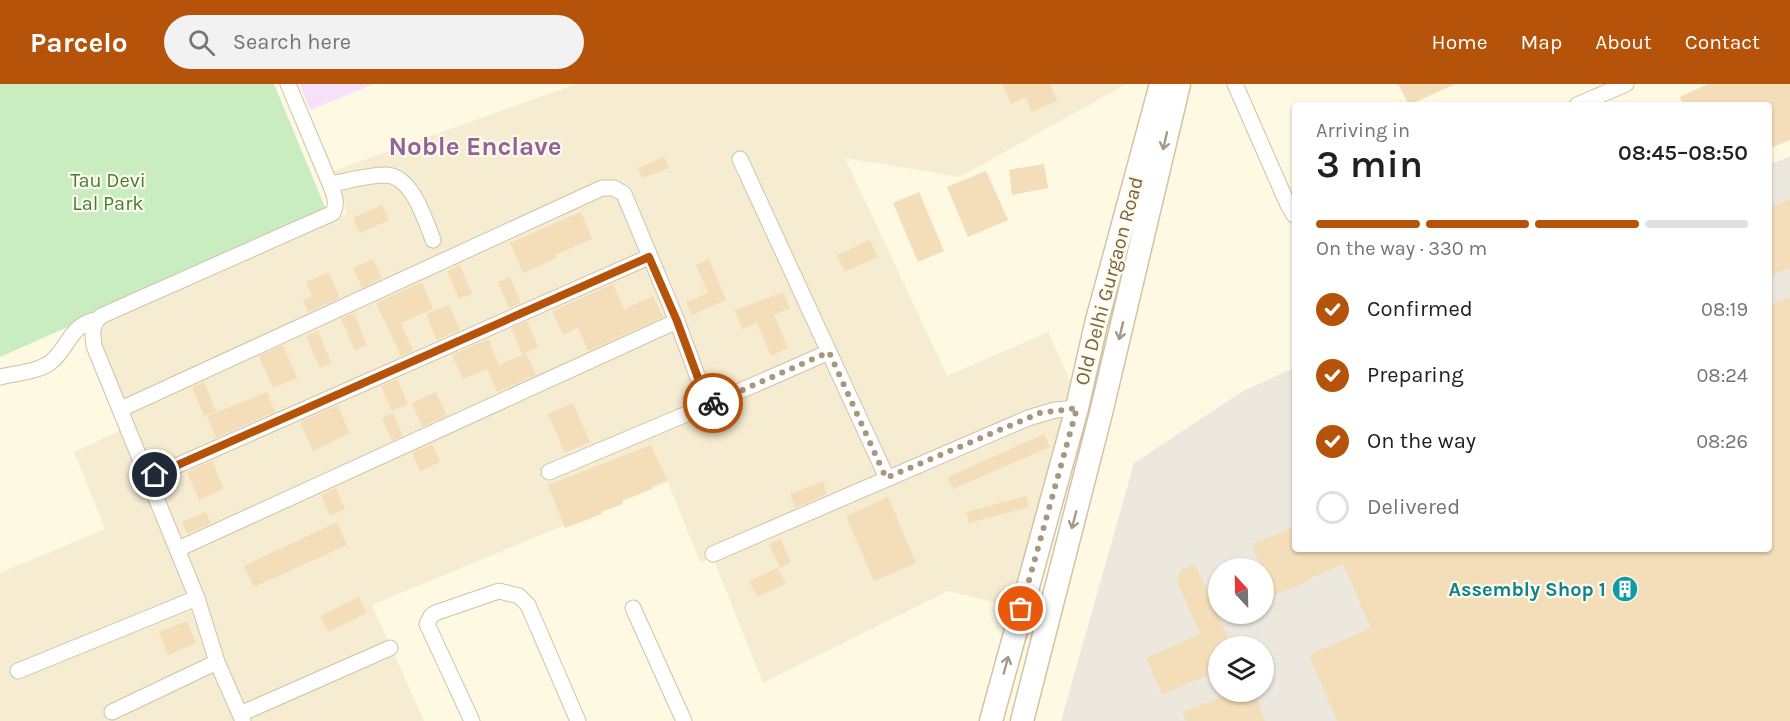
<!DOCTYPE html>
<html lang="en">
<head>
<meta charset="utf-8">
<style>
  :root { --surface:#fff; --page:#f2f2f2; --text:#202124; --muted:#757577; --line:#e0e0e0; --accent:#b45309 }
  body { margin:0; font-family:Karla,sans-serif; background:var(--page); color:var(--text); height:100vh; display:flex; flex-direction:column; font-size:22px; white-space:nowrap }
  * { box-sizing:border-box; margin:0 }
  p { font-size:20px; color:var(--muted) }
  .icon { flex:none; width:33px; height:33px; fill:none; stroke:currentColor; stroke-width:2; stroke-linecap:round; stroke-linejoin:round }
  .map { position:relative; flex:1; overflow:hidden }
  .sheet { position:absolute; left:1292px; top:18px; width:480px; height:450px; display:flex; flex-direction:column; background:var(--surface); border-radius:6px; box-shadow:0 2px 4px #0004 }
  .sheet>* { flex:none }
  .needle { width:39px; rotate:338deg }
  .buttons { position:absolute; left:1208px; top:474px; display:grid; gap:12px }
  .buttons a { display:grid; place-items:center; width:66px; height:66px; border-radius:50%; background:var(--surface); box-shadow:0 2px 4px #0004; font-size:30px }
  .pin { position:absolute; display:grid; place-items:center; width:51px; height:51px; color:#fff; margin:-26px; border:3px solid #fff; border-radius:50%; box-shadow:0 2px 6px #0007 }
  .courier { position:absolute; display:grid; place-items:center; width:60px; height:60px; margin:-30px; border:4px solid #b45309; border-radius:50%; background:#fff; color:#222; box-shadow:0 2px 8px #0007 }
  .overview em { font-style:normal; font-weight:600 }
  .overview div { display:flex; flex-direction:column-reverse }
  .overview { display:flex; align-items:center; justify-content:space-between; height:102px; padding:0 24px }
  h1 { font-size:39px; font-weight:600; line-height:45px }
  .bar { display:grid; grid-template-columns:repeat(4,1fr); gap:9px 6px; align-content:center; height:72px; padding:0 24px }
  .bar i { height:8px; border-radius:4px; background:var(--line) }
  .bar .active { background:var(--accent) }
  .bar p { grid-column:span 4 }
  ol { padding:0 24px; list-style:none }
  li { display:flex; align-items:center; gap:18px; height:66px }
  li p { margin-inline-start:auto }
  li .icon { padding:6px; border-radius:50%; background:var(--accent); color:#fff; stroke-width:4 }
  li:last-child { color:var(--muted) }
  li i { width:33px; height:33px; border:3px solid var(--line); border-radius:50% }
  header { display:flex; align-items:center; gap:36px; box-sizing:border-box; height:84px; padding:0 30px; background:var(--accent); color:#fff }
  header strong { font-size:28px }
  nav { display:flex; gap:33px; margin-inline-start:auto; font-size:21px }
  .search { width:420px; height:54px; background:var(--page); display:flex; align-items:center; gap:15px; box-sizing:border-box; padding:0 21px; border-radius:33px; color:var(--muted); font-size:22px }
  .map>svg:first-child { display:block }
  .residential { fill:#f6ecd1 }
  .industrial { fill:#ece8de; fill-rule:evenodd }
  .education { fill:#f6e0fa }
  .green { fill:#c9ecc0 }
  .building { fill:#f4ddb9 }
  .lines { fill:none; stroke-linecap:round; stroke-linejoin:round }
  .minor-casing { stroke:#cfc2a9; stroke-width:17 }
  .secondary-casing { stroke:#d3c3a5; stroke-width:25 }
  .minor { stroke:#fff; stroke-width:15 }
  .secondary { stroke:#fff; stroke-width:22 }
  .oneway { stroke:#a79987 }
  .done { stroke:#a6977e; stroke-width:6; stroke-dasharray:0 10.8 }
  .route { stroke:#b45309; stroke-width:8 }
  .labels { text-anchor:middle; dominant-baseline:central; stroke-width:4.5; stroke-linejoin:round; paint-order:stroke }
  .park-label { font-size:20px; fill:#447e3f; stroke:#fffbea }
  .street-label { font-size:20px; fill:#776247; stroke:#fffbea }
  .culture-label { font-size:20px; font-weight:bold; fill:#0d838f; stroke:#fffbea; text-anchor:end }
  .district-label { font-size:26px; font-weight:bold; fill:#94629b; stroke:#fffbea }
</style>
</head>
<body>
<header>
<strong>Parcelo</strong>
<div class="search"><svg class="icon" aria-label="search" viewBox="0 0 24 24"><circle cx="10" cy="10" r="6"/><path d="M15 15l6 6"/></svg>Search here</div>
<nav><a>Home</a><a>Map</a><a>About</a><a>Contact</a></nav>
</header>
<div class="map">
<svg width="1790" height="637" viewBox="0 0 1790 637">
  <rect width="100%" height="100%" fill="#fdf9e3"/>
  <path class="residential" d="M 576,0 L 1126,0 L 960,93 L 845,74 L 947,292 L 1048,248 L 1073,303 L 1009,522 L 948,507 L 763,599 L 713,474 L 700,478 L 668,398 L 372,521 L 424,637 L 0,637 L 0,489 L 105,445 L 74,368 L 132,341 L 89,241 L 347,130 L 333,87 Z"/>
  <path class="industrial" d="M 1790,72 L 1790,637 L 1061,637 L 1134,379 L 1243,307 L 1294,284 L 1294,465 L 1768,465 L 1769,81 ZM 1218,484 L 1263,484 L 1263,530 L 1218,530 ZM 1218,562 L 1263,562 L 1263,608 L 1218,608 Z"/>
  <path class="education" d="M 300,0 L 374,0 L 310,26 Z"/>
  <path class="green" d="M 0,0 L 274,0 L 327,128 L 0,273 Z"/>
  <path class="building" d="M 1002,0 L 1050,0 L 1057,17 L 1032,28 L 1026,13 L 1011,20 Z
    M 1398,0 L 1455,0 L 1409,21 Z
    M 1708,0 L 1790,0 L 1790,56 L 1768,65 L 1768,21 L 1683,21 L 1680,13 Z
    M 664,73 L 669,84 L 642,94 L 638,84 Z
    M 1044,80 L 1048,104 L 1012,111 L 1009,86 Z
    M 986,87 L 1008,136 L 968,153 L 947,103 Z
    M 919,108 L 944,167 L 918,178 L 893,119 Z
    M 1790,115 L 1790,184 L 1768,193 L 1768,125 Z
    M 382,121 L 389,136 L 360,149 L 353,134 Z
    M 581,128 L 592,155 L 555,171 L 556,174 L 523,189 L 510,159 Z
    M 870,156 L 877,173 L 845,188 L 837,171 Z
    M 373,175 L 382,194 L 362,204 L 353,184 Z
    M 709,175 L 726,216 L 692,231 L 686,218 L 708,209 L 696,181 Z
    M 460,181 L 472,210 L 459,215 L 447,187 Z
    M 329,188 L 340,214 L 308,228 L 303,216 L 312,212 L 306,198 Z
    M 510,193 L 521,219 L 509,224 L 498,198 Z
    M 422,198 L 433,225 L 401,239 L 413,267 L 401,272 L 376,219 Z
    M 613,200 L 624,225 L 653,212 L 663,233 L 588,267 L 578,244 L 563,251 L 552,227 Z
    M 783,208 L 790,224 L 774,231 L 788,264 L 771,272 L 757,239 L 742,245 L 735,226 Z
    M 1790,213 L 1790,637 L 1337,637 L 1309,571 L 1371,544 L 1343,480 L 1306,496 L 1307,498 L 1272,512 L 1252,460 L 1294,443 L 1294,465 L 1768,465 L 1768,222 Z
    M 449,221 L 460,246 L 437,256 L 426,230 Z
    M 354,229 L 367,261 L 355,266 L 341,235 Z
    M 527,237 L 538,263 L 522,270 L 511,244 Z
    M 318,247 L 331,279 L 320,284 L 306,252 Z
    M 488,255 L 499,281 L 526,269 L 536,291 L 497,308 L 487,285 L 463,295 L 452,271 Z
    M 283,261 L 297,294 L 273,304 L 259,272 Z
    M 397,295 L 408,320 L 392,327 L 381,302 Z
    M 204,298 L 216,327 L 204,332 L 192,303 Z
    M 267,308 L 275,328 L 216,354 L 207,332 Z
    M 436,308 L 447,332 L 422,343 L 412,319 Z
    M 573,319 L 590,358 L 565,369 L 548,330 Z
    M 338,321 L 349,349 L 313,367 L 300,338 Z
    M 393,329 L 403,352 L 392,357 L 382,334 Z
    M 1044,350 L 1050,363 L 953,405 L 948,393 Z
    M 432,360 L 440,378 L 420,387 L 412,369 Z
    M 651,361 L 667,396 L 651,403 L 652,405 L 622,417 L 623,420 L 601,428 L 602,430 L 565,444 L 548,401 Z
    M 212,377 L 224,405 L 199,416 L 187,388 Z
    M 823,397 L 827,410 L 795,424 L 790,410 Z
    M 336,404 L 345,425 L 330,432 L 321,411 Z
    M 1026,412 L 1029,423 L 969,439 L 966,428 Z
    M 888,413 L 916,479 L 874,497 L 846,432 Z
    M 206,428 L 211,439 L 187,450 L 182,438 Z
    M 337,438 L 347,461 L 254,503 L 244,482 Z
    M 781,455 L 791,479 L 780,484 L 769,460 Z
    M 1195,480 L 1232,562 L 1218,562 L 1218,586 L 1162,611 L 1146,574 L 1200,550 L 1177,497 L 1181,486 Z
    M 778,484 L 786,500 L 757,513 L 749,497 Z
    M 359,513 L 367,529 L 328,548 L 320,532 Z
    M 187,537 L 196,559 L 168,571 L 159,548 Z
    M 1234,608 L 1254,608 L 1265,637 L 1186,637 L 1183,628 Z"/>
  <g class="lines">
    <defs>
      <path id="minor" d="M 1235,0 L 1288,121 L 1294,131
        M 1577,21 L 1626,0
        M 740,75 L 887,394
        M 330,100 C 348,97 368,91 386,91 C 412,92 425,135 433,156
        M 0,293 C 16,289 38,288 51,278 C 68,264 71,240 96,236
        M 121,325 L 602,104 L 614,104 L 624,110 L 677,237 L 708,321
        M 549,388 L 708,321 L 829,268
        M 149,394 L 649,173
        M 178,465 L 677,237
        M 713,470 L 1028,334 L 1055,326 L 1077,324
        M 633,524 L 684,637
        M 18,587 L 197,514
        M 112,628 L 217,578
        M 240,630 L 390,564
        M 243,637 L 217,578 L 197,514 L 94,262 C 93,250 90,241 101,232 L 333,129 C 338,119 334,110 330,100 L 288,0
        M 472,637 L 427,540 L 431,532 L 435,529 L 499,507 L 519,512 L 528,521 L 578,637"/>
      <path id="secondary" d="M 991,637 L 1077,324 L 1096,240 L 1161,0
        M 1022,637 L 1101,329 L 1179,0"/>
    </defs>
    <use href="#minor" class="minor-casing"/>
    <use href="#secondary" class="secondary-casing"/>
    <use href="#minor" class="minor"/>
    <use href="#secondary" class="secondary"/>
  </g>
  <defs><path id="oneway-shaft" d="M-6 0H5M1.5-3L5.5 0L1.5 3" fill="none" stroke-width="1.6" stroke-linecap="round" stroke-linejoin="round" transform="scale(1.5)"/></defs>
  <g class="oneway">
    <use href="#oneway-shaft" transform="translate(1165 57) rotate(103)"/>
    <use href="#oneway-shaft" transform="translate(1121 247) rotate(103)"/>
    <use href="#oneway-shaft" transform="translate(1074 436) rotate(105)"/>
    <use href="#oneway-shaft" transform="translate(1006 581) rotate(-75)"/>
  </g>
  <g class="lines">
    <path class="done" d="M 713,319 L 829,268 L 886,394 L 1040,329 L 1077,324 L 1021,525"/>
    <path class="route" d="M 155,391 L 649,173 L 677,237 L 708,321 L 713,319"/>
  </g>
  <defs>
    <symbol id="building-disc" viewBox="-11 -11 22 22"><circle r="9.5" fill="#0f9aa8" stroke="#fffbea"/><path d="M-4-6H4V6H1V3H-1V6H-4ZM-2.5-4.3h1.7v1.8h-1.7ZM.8-4.3h1.7v1.8H.8ZM-2.5-1h1.7V.8h-1.7ZM.8-1h1.7V.8H.8Z" fill="#fff"/></symbol>
  </defs>
  <g fill-rule="evenodd">
    <use href="#building-disc" x="1610" y="490" width="30" height="30"/>
  </g>
  <g class="labels">
    <g class="park-label">
      <text x="108" y="96">Tau Devi<tspan x="108" dy="23">Lal Park</tspan></text>
    </g>
    <g class="street-label">
      <text transform="translate(1109 197) rotate(-75)">Old Delhi Gurgaon Road</text>
    </g>
    <g class="culture-label">
      <text x="1606" y="505">Assembly Shop 1</text>
    </g>
    <g class="district-label">
      <text x="475" y="62">Noble Enclave</text>
    </g>
  </g>
</svg>
<div class="buttons">
<a><svg class="needle" viewBox="-14 -14 28 28"><path d="M0-13l5 13h-10z" fill="#e53935"/><path d="M0 13l5-13h-10z" fill="#757577"/></svg></a>
<a><svg class="icon" aria-label="layers" viewBox="0 0 24 24"><path d="M12 4l9 5-9 5-9-5zM3 14l9 5 9-5"/></svg></a>
</div>
<div class="pin" style="left:1021px;top:525px;background:#ea580c"><svg class="icon" aria-label="bag" viewBox="0 0 24 24"><path d="M5 8h14l-1 12H6zM9 8a3 3 0 0 1 6 0"/></svg></div>
<div class="pin" style="left:155px;top:391px;background:#1f2937"><svg class="icon" aria-label="home" viewBox="0 0 24 24"><path d="M3 11l9-7 9 7M6 9v11h12V9"/></svg></div>
<div class="courier" style="left:713px;top:319px"><svg class="icon" aria-label="bike" viewBox="0 0 24 24"><circle cx="6" cy="16" r="4"/><circle cx="18" cy="16" r="4"/><path d="M6 16l4-8h5l3 8M10 8l3 8H6M13 5h3"/></svg></div>
<section class="sheet">
<div class="overview"><div><h1>3 min</h1><p>Arriving in</p></div><em>08:45–08:50</em></div>
<div class="bar"><i class="active"></i><i class="active"></i><i class="active"></i><i></i><p>On the way · 330 m</p></div>
<ol>
<li><svg class="icon" aria-label="check" viewBox="0 0 24 24"><path d="M5 12l5 5 9-10"/></svg>Confirmed<p>08:19</p></li>
<li><svg class="icon" aria-label="check" viewBox="0 0 24 24"><path d="M5 12l5 5 9-10"/></svg>Preparing<p>08:24</p></li>
<li><svg class="icon" aria-label="check" viewBox="0 0 24 24"><path d="M5 12l5 5 9-10"/></svg>On the way<p>08:26</p></li>
<li><i></i>Delivered</li>
</ol>
</section>
</div>
</body>
</html>
